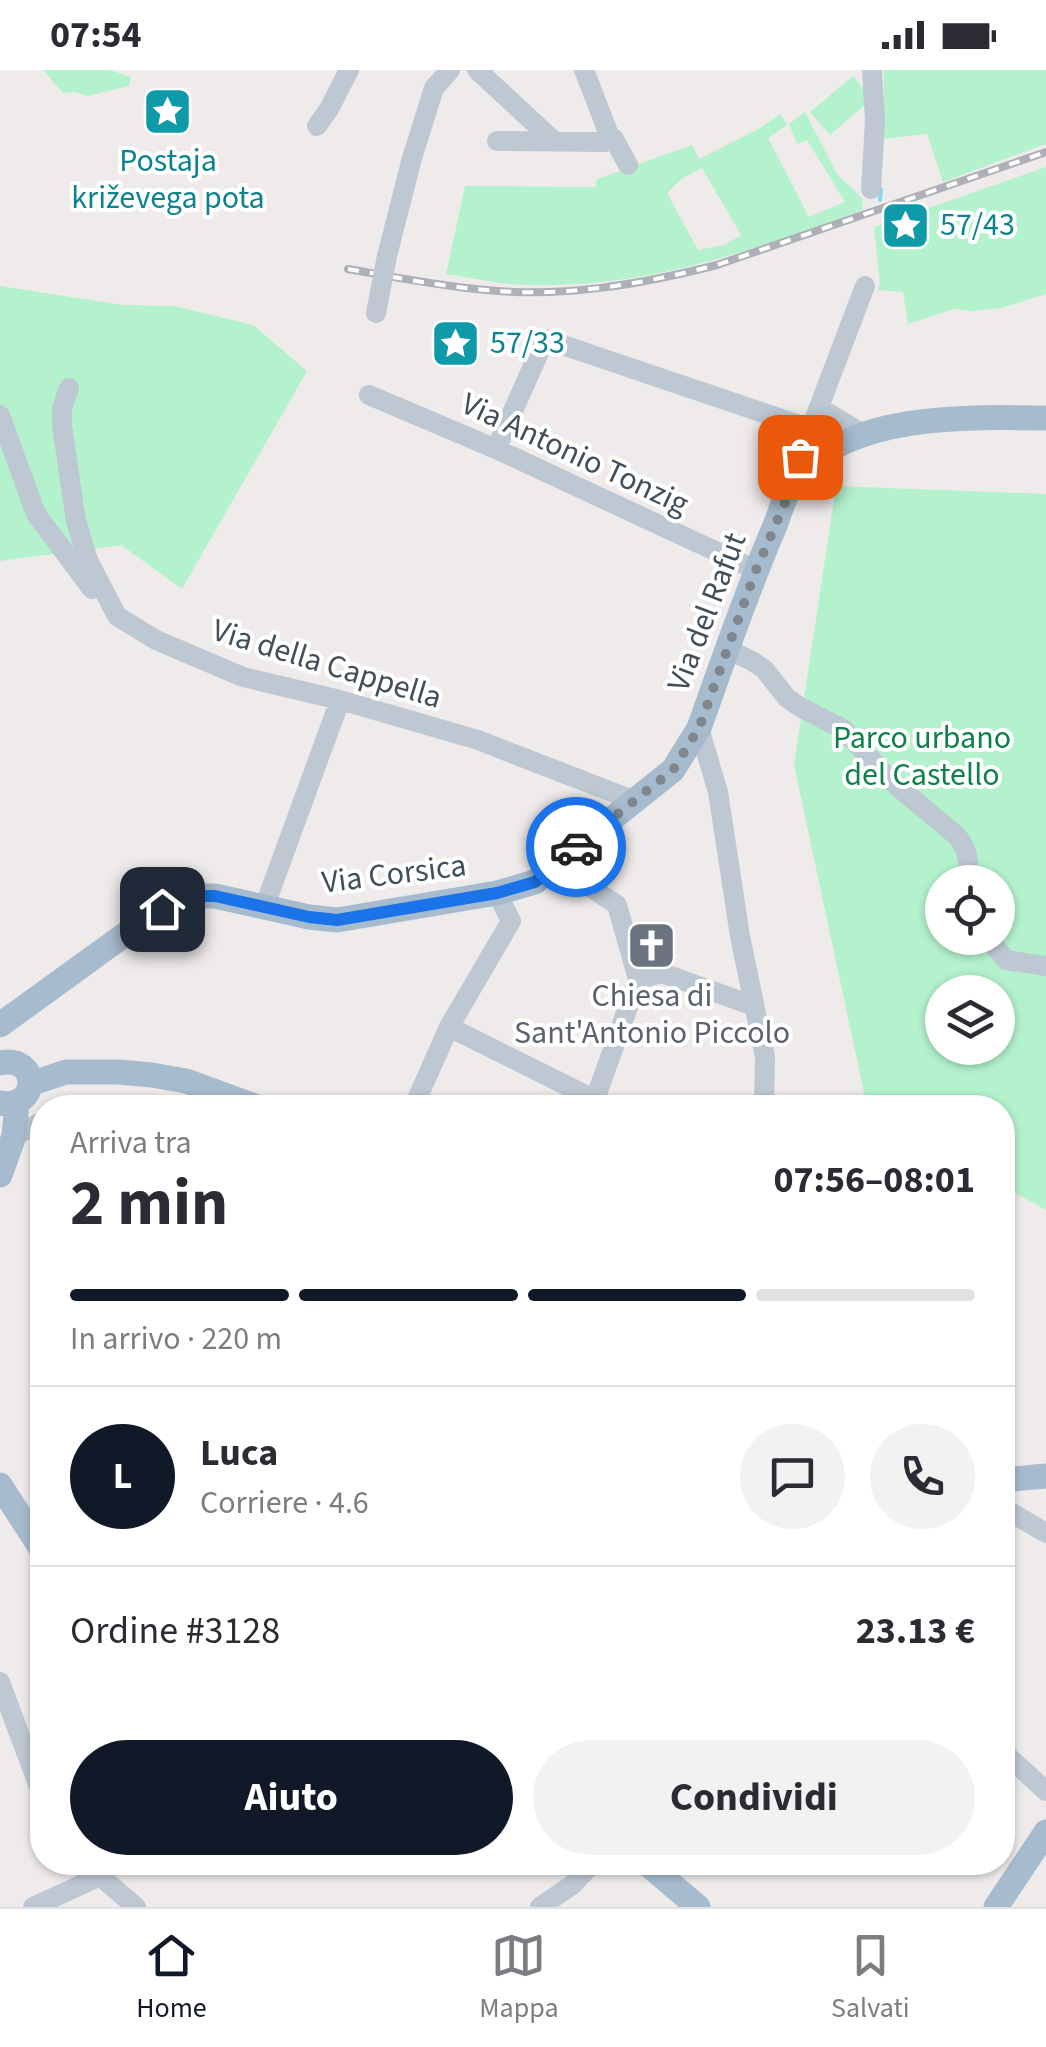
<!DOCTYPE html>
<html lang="it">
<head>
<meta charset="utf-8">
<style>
  :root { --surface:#fff; --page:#f2f2f3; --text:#2b2b33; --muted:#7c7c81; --line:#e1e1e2; --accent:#111827 }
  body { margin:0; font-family:"Source Sans 3",sans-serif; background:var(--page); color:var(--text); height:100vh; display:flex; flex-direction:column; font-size:38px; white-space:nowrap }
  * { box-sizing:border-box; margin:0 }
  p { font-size:32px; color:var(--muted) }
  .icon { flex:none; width:55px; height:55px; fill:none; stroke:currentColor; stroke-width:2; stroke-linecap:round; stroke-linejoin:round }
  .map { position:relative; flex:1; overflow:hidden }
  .details { position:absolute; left:30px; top:1025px; width:985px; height:780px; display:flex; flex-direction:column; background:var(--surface); border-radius:40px; box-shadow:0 2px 8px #0004 }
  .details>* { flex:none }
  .controls { position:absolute; left:925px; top:795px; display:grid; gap:20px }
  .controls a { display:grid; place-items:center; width:90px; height:90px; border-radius:50%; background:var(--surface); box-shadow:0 2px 8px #0004; font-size:50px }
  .pin { position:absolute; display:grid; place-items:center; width:85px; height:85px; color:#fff; margin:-42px; border-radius:20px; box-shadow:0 5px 15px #0006 }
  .courier { position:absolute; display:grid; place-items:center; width:100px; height:100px; margin:-50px; border:8px solid #1a73e8; border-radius:50%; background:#fff; color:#222; box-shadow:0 2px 12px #0007 }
  .overview em { font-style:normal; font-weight:700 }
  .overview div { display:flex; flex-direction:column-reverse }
  .overview { display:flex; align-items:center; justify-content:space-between; height:170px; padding:0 40px }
  h1 { font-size:65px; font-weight:700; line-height:75px }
  .bar { display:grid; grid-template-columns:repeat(4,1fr); gap:15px 10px; align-content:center; height:120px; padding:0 40px }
  .bar i { height:12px; border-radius:8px; background:var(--line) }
  .bar .active { background:var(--accent) }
  .bar p { grid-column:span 4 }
  .line { display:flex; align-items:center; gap:25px; padding:0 40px; border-top:2px solid var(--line) }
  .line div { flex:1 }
  .round { display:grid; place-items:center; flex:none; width:105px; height:105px; border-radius:52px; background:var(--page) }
  .button { display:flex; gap:20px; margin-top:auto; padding:20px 40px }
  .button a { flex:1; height:115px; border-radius:60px; background:var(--accent); color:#fff; font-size:40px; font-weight:700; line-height:115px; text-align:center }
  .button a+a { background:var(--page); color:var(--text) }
  .status { display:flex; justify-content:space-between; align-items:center; height:70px; padding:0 50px; background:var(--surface); direction:ltr }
  .status svg { height:28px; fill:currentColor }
  .tabs { display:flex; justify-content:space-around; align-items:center; height:140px; border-top:2px solid var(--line); background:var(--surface); font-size:28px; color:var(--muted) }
  .tabs a { display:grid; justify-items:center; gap:5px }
  .tabs .active { color:var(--accent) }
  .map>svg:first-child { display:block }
  .green { fill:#b3f2cc; fill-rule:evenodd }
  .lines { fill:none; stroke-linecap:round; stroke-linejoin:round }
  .stream { stroke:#7cdaf4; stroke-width:4 }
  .minor { stroke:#bdc8d3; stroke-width:20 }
  .major { stroke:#a7bbce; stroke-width:25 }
  .rail-casing { stroke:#adb0b7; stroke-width:8 }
  .rail { stroke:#fff; stroke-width:4; stroke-dasharray:11; stroke-linecap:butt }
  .minor-bridge { stroke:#bdc8d3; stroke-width:20 }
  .done { stroke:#7f868d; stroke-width:10; stroke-dasharray:0 18 }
  .route { stroke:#1a73e8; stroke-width:12 }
  .labels { text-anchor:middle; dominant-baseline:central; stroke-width:8; stroke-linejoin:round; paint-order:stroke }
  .culture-label { font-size:32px; fill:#0d838f; stroke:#fff; text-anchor:start }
  .street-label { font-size:32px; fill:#424f5a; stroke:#fff }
  .park-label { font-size:32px; fill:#0d8148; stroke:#fff }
  .worship-label { font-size:32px; fill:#5b616d; stroke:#fff }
</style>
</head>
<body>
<div class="status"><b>07:54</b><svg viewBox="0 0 49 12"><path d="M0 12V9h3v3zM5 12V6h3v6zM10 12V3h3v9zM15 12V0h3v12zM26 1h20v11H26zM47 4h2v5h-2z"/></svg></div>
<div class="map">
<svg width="1046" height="1837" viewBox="0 0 1046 1837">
  <rect width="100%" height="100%" fill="#efebeb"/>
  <path class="green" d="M 43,0 L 110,0 L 131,7 L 129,16 L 88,26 L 75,22 L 63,23 Z
    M 884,0 L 1046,0 L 1046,74 L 943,112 L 927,64 L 884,69 Z
    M 853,6 L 872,29 L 830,65 L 810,42 Z
    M 805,42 L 837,104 L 862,128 L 863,140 C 755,180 647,218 530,215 C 502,215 473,208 446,204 L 465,116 L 595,117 L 597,109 L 692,75 L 699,89 L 760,58 L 780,44 L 787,55 L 768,68 L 809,147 L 845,132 L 807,70 L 797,74 L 789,54 ZM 702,98 L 741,165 L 724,175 L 698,180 L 667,123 L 681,109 Z
    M 1046,97 L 1046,224 L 1001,238 L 973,241 L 954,239 L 908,254 L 903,222 L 878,220 L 880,212 L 874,157 Z
    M 0,216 L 123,235 L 174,236 L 253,255 L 307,301 L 182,519 L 121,475 L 0,491 Z
    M 836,416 L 1046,424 L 1046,1140 L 1003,1116 L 1002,1038 L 867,1037 L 794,695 ZM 942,812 L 998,812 L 998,868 L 942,868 ZM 942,922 L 998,922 L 998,978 L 942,978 Z"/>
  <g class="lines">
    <path class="stream" d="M 880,130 L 881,119"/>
    <path class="minor" d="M 477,0 L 555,72
      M 317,56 L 329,39 L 349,0
      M 606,68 L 614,69 L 628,95
      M 497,71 L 604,72 L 608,62 L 584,0
      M 871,119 L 875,51 L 872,0
      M 387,186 L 412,88 L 434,18 L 450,0
      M 69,318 L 62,338 L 62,356 L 76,451 L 88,490 L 117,546 L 156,570 L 243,607 L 340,630 L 478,670 L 635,731
      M 369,325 L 496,379 L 756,500
      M 820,338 L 863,364
      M 0,345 L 36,444 L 92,519
      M 496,379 L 545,269 L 811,359
      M 796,407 L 800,387 L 865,216
      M 727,579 L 752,591 L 764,599 L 787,628 L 800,637 L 843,659 L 891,711 L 957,766 C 969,780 969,795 969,812
      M 699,658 L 718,722 L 740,866 L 765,987 L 764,1038
      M 556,794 L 617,835 L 638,909 L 592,1038
      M 264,838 L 340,630
      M 988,868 L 1006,890 L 1046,896
      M 638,909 L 662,903 L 754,936
      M 449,957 L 612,1038
      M 413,1038 L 449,957 L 511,851 L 497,823
      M 14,1066 L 42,1052
      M 1002,1437 L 1046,1463
      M 0,1612 L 42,1725
      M 1002,1681 L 1046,1721
      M 84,1792 L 136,1837
      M 33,1837 L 98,1807
      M 540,1837 L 572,1815 L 594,1792"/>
    <path class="major" d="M 0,955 L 138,855 L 163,839 L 197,826 L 215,826 L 309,847 L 337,850 L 497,823 L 535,812 L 569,783 L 673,700 L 699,658 C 723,591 746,523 774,458 C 781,441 787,416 800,403 C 856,343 969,347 1046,348
      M 0,993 C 39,984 41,1040 0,1033
      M 30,1014 L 66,1002 L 119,1002 L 152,1005 L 186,1011 L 260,1038
      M 0,1105 L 14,1066 L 17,1033
      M 1002,1410 L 1046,1406
      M 0,1415 L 42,1480
      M 645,1792 L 698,1837
      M 996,1837 L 1046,1762"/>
    <defs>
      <path id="rail" d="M 348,199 C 394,207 439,216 486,220 C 564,228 642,214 717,195 L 1046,82"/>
    </defs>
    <use href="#rail" class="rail-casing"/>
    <use href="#rail" class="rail"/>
    <path class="minor-bridge" d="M 376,243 L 387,186"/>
  </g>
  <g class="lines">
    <path class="done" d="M 576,777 L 673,700 L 699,658 L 756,500 L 796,407 L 800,387"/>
    <path class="route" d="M 162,839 L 197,826 L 215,826 L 309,847 L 337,850 L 497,823 L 535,812 L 576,777"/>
  </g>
  <defs>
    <symbol id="sight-square" viewBox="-11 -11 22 22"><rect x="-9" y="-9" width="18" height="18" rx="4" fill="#0f9aa8" stroke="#fff"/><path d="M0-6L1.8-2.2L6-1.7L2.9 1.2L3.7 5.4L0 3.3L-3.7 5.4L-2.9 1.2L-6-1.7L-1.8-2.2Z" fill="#fff"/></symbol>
    <symbol id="church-square" viewBox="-11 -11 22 22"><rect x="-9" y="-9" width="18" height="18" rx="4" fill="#6b7280" stroke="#fff"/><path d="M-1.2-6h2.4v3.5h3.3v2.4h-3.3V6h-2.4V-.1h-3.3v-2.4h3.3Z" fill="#fff"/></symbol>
  </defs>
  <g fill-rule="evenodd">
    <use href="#sight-square" x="140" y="14" width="55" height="55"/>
    <use href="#sight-square" x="878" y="128" width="55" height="55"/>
    <use href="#sight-square" x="428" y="246" width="55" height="55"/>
    <use href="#church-square" x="624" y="848" width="55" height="55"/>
  </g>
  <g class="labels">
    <g class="culture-label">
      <text x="168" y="91" text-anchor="middle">Postaja<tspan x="168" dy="37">križevega pota</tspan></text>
      <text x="940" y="155">57/43</text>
      <text x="490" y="273">57/33</text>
    </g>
    <g class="street-label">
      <text transform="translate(575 384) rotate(25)">Via Antonio Tonzig</text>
      <text transform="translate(707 542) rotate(-69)">Via del Rafut</text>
      <text transform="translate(327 594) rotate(17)">Via della Cappella</text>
      <text transform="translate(394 804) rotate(-7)">Via Corsica</text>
    </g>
    <g class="park-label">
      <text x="922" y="668">Parco urbano<tspan x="922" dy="37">del Castello</tspan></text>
    </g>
    <g class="worship-label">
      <text x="652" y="926">Chiesa di<tspan x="652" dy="37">Sant'Antonio Piccolo</tspan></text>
    </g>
  </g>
</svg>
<div class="controls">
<a><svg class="icon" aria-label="locate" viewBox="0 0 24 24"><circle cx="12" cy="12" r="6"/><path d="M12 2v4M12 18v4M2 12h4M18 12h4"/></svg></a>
<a><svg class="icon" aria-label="layers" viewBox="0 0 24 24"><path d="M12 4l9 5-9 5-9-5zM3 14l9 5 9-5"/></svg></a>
</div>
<div class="pin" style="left:800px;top:387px;background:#ea580c"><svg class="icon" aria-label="bag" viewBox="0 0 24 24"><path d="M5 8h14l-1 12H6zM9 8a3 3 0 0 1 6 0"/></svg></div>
<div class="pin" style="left:162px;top:839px;background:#1f2937"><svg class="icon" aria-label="home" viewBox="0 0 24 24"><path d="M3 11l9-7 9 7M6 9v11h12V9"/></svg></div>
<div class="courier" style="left:576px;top:777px"><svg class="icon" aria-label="car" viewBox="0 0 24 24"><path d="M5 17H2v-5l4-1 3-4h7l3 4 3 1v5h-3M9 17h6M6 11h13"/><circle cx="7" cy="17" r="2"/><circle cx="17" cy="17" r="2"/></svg></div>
<section class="details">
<div class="overview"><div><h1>2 min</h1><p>Arriva tra</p></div><em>07:56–08:01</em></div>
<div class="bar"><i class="active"></i><i class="active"></i><i class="active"></i><i></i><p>In arrivo · 220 m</p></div>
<div class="line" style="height:180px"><b class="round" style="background:var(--accent);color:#fff">L</b><div><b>Luca</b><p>Corriere · 4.6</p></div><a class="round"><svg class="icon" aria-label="chat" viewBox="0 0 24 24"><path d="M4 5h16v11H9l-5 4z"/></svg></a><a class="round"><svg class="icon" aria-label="phone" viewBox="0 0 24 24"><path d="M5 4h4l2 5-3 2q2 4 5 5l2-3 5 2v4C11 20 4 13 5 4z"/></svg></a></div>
<div class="line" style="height:130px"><div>Ordine #3128</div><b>23.13 €</b></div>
<div class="button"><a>Aiuto</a><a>Condividi</a></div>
</section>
</div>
<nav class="tabs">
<a class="active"><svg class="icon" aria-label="home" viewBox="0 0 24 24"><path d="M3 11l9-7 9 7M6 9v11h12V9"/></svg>Home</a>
<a><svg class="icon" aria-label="map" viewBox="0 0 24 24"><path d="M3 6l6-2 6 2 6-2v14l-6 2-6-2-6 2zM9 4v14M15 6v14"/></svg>Mappa</a>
<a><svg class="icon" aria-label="saved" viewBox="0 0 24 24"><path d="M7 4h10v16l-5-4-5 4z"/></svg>Salvati</a>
</nav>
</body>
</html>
